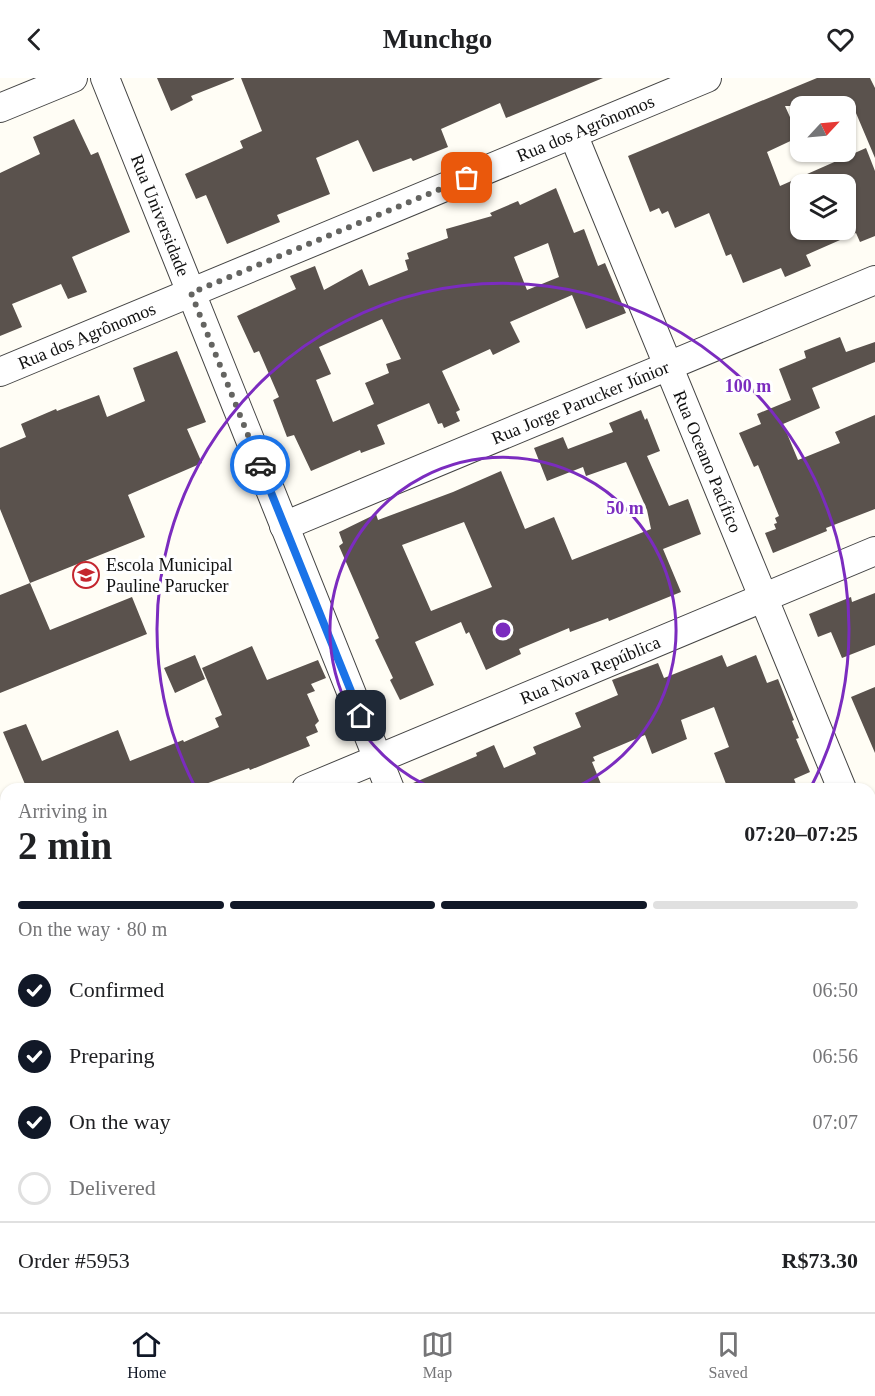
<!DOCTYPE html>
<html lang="en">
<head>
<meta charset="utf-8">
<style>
  :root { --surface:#fff; --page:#f2f2f2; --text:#202124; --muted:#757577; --line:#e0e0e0; --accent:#111827 }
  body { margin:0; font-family:Georgia,serif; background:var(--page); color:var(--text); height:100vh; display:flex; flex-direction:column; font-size:22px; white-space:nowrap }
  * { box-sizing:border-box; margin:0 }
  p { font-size:20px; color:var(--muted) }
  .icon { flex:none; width:33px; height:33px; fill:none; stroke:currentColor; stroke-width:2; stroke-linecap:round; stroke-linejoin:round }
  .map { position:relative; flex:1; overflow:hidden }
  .sheet { position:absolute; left:0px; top:705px; width:876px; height:530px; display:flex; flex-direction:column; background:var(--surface); border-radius:18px 18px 0 0; box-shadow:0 2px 4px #0004 }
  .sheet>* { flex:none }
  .needle { width:39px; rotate:64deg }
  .controls { position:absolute; left:790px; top:18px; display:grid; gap:12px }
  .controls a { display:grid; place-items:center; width:66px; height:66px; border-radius:12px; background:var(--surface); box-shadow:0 2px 4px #0004; font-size:30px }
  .pin { position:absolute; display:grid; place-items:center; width:51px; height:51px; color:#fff; margin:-26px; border-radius:12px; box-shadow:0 3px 9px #0006 }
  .courier { position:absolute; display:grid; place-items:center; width:60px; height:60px; margin:-30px; border:4px solid #1a73e8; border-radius:50%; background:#fff; color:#222; box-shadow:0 2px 8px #0007 }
  .head em { font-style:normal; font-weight:600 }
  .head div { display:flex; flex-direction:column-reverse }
  .head { display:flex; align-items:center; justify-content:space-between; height:102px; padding:0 18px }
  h1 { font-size:39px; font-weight:600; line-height:45px }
  .bar { display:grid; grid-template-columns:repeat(4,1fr); gap:9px 6px; align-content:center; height:72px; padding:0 18px }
  .bar i { height:8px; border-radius:4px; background:var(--line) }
  .bar .current { background:var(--accent) }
  .bar p { grid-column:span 4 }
  .line { display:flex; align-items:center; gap:15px; padding:0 18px; border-top:2px solid var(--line) }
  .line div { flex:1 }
  ol { padding:0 18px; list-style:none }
  li { display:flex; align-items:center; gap:18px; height:66px }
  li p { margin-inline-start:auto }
  li .icon { padding:6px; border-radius:50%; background:var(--accent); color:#fff; stroke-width:4 }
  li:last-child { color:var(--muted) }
  li i { width:33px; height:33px; border:3px solid var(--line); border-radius:50% }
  header { display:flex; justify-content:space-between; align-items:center; height:78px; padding:0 18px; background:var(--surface); font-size:27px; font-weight:600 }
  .menu { display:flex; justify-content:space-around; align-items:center; height:84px; border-top:2px solid var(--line); background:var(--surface); font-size:16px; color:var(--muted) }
  .menu a { display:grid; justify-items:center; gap:3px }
  .menu .current { color:var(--accent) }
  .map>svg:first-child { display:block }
  .building { fill:#5a524d; fill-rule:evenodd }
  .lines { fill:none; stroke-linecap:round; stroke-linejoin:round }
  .minor-casing { stroke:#444; stroke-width:30 }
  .minor { stroke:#fff; stroke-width:28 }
  .done { stroke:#646461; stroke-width:6; stroke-dasharray:0 10.8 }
  .route { stroke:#1a73e8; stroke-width:8 }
  .ring { fill:none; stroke:#7b2cbf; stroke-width:3 }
  .labels { text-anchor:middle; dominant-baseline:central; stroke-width:6; stroke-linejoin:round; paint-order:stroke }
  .street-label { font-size:18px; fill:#111; stroke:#fff }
  .poi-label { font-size:18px; fill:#111; stroke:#fff; text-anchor:start }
  .centre { fill:#7b2cbf; stroke:#fff; stroke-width:3 }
  .ring-label { font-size:18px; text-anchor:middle; font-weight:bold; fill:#7b2cbf; stroke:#fff; stroke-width:6; stroke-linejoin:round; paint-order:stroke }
</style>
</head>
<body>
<header><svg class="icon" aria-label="back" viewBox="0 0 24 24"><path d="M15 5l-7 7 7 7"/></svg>Munchgo<svg class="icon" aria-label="heart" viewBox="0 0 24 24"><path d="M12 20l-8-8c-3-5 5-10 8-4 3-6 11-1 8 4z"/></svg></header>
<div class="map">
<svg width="875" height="1234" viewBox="0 0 875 1234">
  <rect width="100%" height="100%" fill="#fffdf5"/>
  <path class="building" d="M 157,0 L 234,0 L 234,1 L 191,18 L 193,22 L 171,33 Z
    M 241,0 L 603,0 L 506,40 L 500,25 L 441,51 L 448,69 L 413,83 L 411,80 L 373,94 L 358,62 L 316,80 L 330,116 L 277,137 L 280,144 L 227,166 L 206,117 L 196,121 L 185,96 L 243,70 L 240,63 L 262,53 Z
    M 817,0 L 870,0 L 875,10 L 875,80 L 853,28 L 785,28 L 799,59 L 767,74 L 780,108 L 866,70 L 875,93 L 875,158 L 860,164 L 856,155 L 806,177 L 811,188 L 785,199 L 781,190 L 743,205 L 731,176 L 726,178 L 709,135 L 675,150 L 668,133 L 662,136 L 659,130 L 650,134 L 628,78 ZM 801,106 L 846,106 L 846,152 L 801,152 Z
    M 74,41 L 91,77 L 98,74 L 130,154 L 72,179 L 87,214 L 68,221 L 61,206 L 12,226 L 22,249 L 0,258 L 0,95 L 40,76 L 33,59 Z
    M 556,110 L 574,155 L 584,151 L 598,188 L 605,185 L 626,235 L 586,251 L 572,217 L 510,244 L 520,264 L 493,277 L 490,271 L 442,293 L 460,332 L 456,334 L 460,343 L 444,350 L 442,345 L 438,346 L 429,325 L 377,347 L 385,366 L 361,375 L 360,372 L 311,393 L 294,357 L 287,359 L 273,322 L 279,319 L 259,273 L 254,275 L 237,238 L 296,211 L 290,198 L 315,188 L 324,212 L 362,191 L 369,208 L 408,192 L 405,182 L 409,181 L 407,175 L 448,160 L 446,151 L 492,138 L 490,135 L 518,123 L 520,127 ZM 548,165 L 559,199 L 527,212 L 514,179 ZM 382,241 L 401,281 L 386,286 L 389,295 L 365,305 L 374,326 L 333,344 L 316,302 L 331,296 L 319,269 Z
    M 840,259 L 846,274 L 875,264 L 875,284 L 812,310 L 820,330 L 783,346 L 798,382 L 840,365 L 835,354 L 875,337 L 875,431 L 826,450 L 827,453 L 773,475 L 765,455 L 776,451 L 774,446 L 777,445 L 775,440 L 779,438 L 758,387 L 754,389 L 739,355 L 761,346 L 757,336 L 791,322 L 779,291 L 806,280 L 804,273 Z
    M 177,273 L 206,344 L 187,351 L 202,385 L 128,417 L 145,459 L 30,505 L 0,431 L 0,370 L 26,359 L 21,346 L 56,331 L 57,333 L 99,317 L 107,339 L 145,323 L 133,290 Z
    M 641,332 L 645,342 L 647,340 L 660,373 L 647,378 L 669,428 L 688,421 L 701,456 L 663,471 L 681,514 L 609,543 L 608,540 L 570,554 L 569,550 L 519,571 L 521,576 L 486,592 L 469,554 L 466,556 L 461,544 L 415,564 L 434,607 L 400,622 L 390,602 L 393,600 L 375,562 L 379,560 L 339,468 L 343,465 L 339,454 L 376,436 L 378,442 L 453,414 L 501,393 L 525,451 L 554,439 L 572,482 L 651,451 L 647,432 L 626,384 L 586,398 L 583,389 L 547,403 L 534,370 L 563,359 L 568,371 L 613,354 L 609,345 ZM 464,444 L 492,509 L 431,533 L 402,467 Z
    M 30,505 L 50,552 L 132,519 L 147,556 L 0,615 L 0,517 Z
    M 875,515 L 875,567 L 842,580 L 831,554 L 818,559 L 809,536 L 851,519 L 852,524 Z
    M 252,568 L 267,602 L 318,582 L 326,600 L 311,606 L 315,613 L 307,616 L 319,643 L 315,647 L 318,654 L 306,659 L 310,668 L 250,692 L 249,690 L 192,711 L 27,711 L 3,654 L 26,646 L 42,683 L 118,652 L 130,683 L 183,662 L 184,664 L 219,649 L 215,640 L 222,637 L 202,590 Z
    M 195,577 L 205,601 L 175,615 L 164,590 Z
    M 722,577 L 727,589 L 756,577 L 767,605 L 778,601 L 794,642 L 792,643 L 799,660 L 796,661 L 810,694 L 794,701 L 798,711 L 728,711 L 714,675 L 729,669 L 714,629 L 681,642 L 687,661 L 652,676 L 645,657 L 593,679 L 595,683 L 592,684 L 603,711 L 406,711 L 406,708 L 477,678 L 476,675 L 494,667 L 504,690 L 536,676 L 533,669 L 581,649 L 575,635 L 618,617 L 612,602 L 658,585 L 664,600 Z
    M 875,609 L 875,675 L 851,619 Z"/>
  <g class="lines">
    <defs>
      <g id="minor">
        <path id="s1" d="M 105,0 L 390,711"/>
        <path d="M 0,30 L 73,0"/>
        <path id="s2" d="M 573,56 L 842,711"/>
        <path id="s3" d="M 0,294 L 707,0"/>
        <path id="s4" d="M 284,448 L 875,202"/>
        <path id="s5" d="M 306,711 L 875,473"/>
        <path d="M 870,745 L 875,743"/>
        <path d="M 870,779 L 875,791"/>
        <path d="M 0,839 L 6,837"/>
        <path d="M 0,991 L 6,1006"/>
        <path d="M 870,1016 L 875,1014"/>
        <path d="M 95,1228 L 98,1234"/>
        <path d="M 598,1228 L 600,1234"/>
        <path d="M 348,1234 L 361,1228"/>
      </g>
    </defs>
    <use href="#minor" class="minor-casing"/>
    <use href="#minor" class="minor"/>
  </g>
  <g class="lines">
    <path class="done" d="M 260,387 L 191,215 L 467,100"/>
    <path class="route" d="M 260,387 L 361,638"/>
  </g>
  <g class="ring">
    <path d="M434 711A173 173 0 1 1 572 711"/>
    <path d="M195 709A346 346 0 1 1 811 709"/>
  </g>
  <defs>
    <symbol id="school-ring" viewBox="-11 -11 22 22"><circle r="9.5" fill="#fff" stroke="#c4262e" stroke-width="1.5"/><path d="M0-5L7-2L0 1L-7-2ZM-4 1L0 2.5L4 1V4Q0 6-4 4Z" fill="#c4262e"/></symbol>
  </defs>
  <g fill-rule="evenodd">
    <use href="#school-ring" x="71" y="482" width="30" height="30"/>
  </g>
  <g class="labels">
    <g class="street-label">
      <text stroke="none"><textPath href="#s3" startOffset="634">Rua dos Agrônomos</textPath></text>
      <text stroke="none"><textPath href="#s1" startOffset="148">Rua Universidade</textPath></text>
      <text stroke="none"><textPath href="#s3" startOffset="94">Rua dos Agrônomos</textPath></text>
      <text stroke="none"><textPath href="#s4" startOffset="321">Rua Jorge Parucker Júnior</textPath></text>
      <text stroke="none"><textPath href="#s2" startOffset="354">Rua Oceano Pacífico</textPath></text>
      <text stroke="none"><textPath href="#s5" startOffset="308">Rua Nova República</textPath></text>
    </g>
    <g class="poi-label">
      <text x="106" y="487">Escola Municipal<tspan x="106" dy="21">Pauline Parucker</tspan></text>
    </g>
  </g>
  <circle cx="503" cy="552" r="9" class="centre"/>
  <g class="ring-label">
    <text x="748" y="314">100 m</text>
    <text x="625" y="436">50 m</text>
  </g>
</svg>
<div class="controls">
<a><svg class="needle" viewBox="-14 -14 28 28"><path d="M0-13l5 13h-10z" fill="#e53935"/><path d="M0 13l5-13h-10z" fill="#757577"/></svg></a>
<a><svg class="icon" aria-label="layers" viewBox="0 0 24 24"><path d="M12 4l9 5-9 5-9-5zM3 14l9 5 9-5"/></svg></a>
</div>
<div class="pin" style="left:467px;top:100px;background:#ea580c"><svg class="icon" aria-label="bag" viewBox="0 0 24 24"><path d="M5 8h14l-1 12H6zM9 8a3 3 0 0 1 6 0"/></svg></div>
<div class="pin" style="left:361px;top:638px;background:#1f2937"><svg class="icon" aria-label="home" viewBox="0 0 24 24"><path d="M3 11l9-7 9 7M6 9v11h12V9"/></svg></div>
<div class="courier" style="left:260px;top:387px"><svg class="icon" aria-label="car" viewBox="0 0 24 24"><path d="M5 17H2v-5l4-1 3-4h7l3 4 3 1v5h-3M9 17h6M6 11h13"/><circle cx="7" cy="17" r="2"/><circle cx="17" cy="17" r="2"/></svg></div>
<section class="sheet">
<div class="head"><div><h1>2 min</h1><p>Arriving in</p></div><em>07:20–07:25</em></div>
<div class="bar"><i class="current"></i><i class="current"></i><i class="current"></i><i></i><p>On the way · 80 m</p></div>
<ol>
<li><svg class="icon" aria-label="check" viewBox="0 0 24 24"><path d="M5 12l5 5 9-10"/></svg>Confirmed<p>06:50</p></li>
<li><svg class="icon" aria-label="check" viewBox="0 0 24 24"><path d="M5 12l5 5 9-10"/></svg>Preparing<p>06:56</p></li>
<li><svg class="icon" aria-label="check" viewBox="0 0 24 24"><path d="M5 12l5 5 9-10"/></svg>On the way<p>07:07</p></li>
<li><i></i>Delivered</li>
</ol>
<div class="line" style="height:78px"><div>Order #5953</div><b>R$73.30</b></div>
</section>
</div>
<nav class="menu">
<a class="current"><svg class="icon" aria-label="home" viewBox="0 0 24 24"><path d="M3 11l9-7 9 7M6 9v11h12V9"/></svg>Home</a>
<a><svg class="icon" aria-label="map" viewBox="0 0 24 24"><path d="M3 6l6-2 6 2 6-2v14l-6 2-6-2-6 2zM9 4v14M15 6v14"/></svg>Map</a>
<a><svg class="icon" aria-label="saved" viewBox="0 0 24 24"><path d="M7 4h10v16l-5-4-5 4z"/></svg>Saved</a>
</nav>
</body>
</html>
